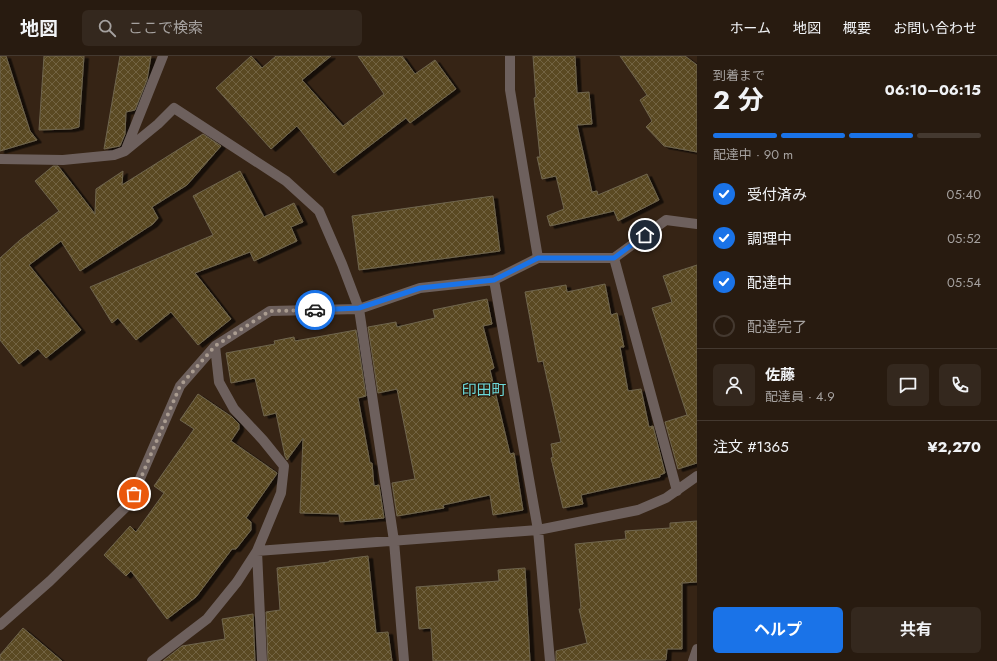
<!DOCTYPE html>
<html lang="ja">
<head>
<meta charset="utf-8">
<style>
  :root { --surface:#281b10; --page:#34281e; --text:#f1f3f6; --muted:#a5a19f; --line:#443930; --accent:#1a73e8 }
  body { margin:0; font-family:Jost,"Noto Sans JP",sans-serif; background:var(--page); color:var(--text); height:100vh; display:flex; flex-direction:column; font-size:15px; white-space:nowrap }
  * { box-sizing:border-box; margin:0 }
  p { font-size:13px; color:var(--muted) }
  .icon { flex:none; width:22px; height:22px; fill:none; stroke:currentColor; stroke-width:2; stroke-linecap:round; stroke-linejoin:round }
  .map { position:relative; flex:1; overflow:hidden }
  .drawer { display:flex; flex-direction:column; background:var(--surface); width:300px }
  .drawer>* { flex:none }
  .pin { position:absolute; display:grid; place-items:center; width:34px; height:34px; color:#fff; margin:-17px; border:2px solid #fff; border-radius:50%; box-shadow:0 1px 4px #0007 }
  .courier { position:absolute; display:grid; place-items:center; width:40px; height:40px; margin:-20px; border:3px solid #1a73e8; border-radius:50%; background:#fff; color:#222; box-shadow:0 1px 5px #0007 }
  .head em { font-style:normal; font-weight:700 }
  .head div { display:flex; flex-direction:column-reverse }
  .head { display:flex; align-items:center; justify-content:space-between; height:68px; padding:0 16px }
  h1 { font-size:26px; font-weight:700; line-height:30px }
  .bar { display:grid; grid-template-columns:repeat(4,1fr); gap:6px 4px; align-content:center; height:48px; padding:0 16px }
  .bar i { height:5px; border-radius:3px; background:var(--line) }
  .bar .active { background:var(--accent) }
  .bar p { grid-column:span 4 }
  .line { display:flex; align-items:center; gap:10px; padding:0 16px; border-top:1px solid var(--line) }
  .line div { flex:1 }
  .round { display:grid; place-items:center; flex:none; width:42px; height:42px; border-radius:6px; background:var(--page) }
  ol { padding:0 16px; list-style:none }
  li { display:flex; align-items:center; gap:12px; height:44px }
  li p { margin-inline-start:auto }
  li .icon { padding:4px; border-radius:50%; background:var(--accent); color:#fff; stroke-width:4 }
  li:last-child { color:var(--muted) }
  li i { width:22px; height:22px; border:2px solid var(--line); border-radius:50% }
  .cta { display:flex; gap:8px; margin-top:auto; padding:8px 16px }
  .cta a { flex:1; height:46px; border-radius:6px; background:var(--accent); color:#fff; font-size:16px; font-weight:700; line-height:46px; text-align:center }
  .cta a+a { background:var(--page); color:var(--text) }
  header { display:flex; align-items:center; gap:24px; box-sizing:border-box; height:56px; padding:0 20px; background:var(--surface); border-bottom:1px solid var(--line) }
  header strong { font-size:19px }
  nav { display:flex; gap:22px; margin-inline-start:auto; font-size:14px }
  .search { width:280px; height:36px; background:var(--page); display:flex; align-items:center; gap:10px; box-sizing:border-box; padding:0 14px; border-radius:6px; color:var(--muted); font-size:15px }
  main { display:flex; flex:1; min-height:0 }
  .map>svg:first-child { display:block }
  .building { fill:url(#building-cross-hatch); stroke:#6f654d; filter:url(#shadow) }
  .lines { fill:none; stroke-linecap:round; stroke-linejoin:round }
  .street { stroke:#6d605d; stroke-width:10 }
  .done { stroke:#aa9c90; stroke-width:4; stroke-dasharray:0 7.2 }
  .route { stroke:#1a73e8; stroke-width:5 }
  .labels { text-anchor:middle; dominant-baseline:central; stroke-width:3; stroke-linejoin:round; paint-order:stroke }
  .neighbourhood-label { font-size:15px; fill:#6bd8d8; stroke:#2c1a0b }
</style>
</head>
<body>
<header>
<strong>地図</strong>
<div class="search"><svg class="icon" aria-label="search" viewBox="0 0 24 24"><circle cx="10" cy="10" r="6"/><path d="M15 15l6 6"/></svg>ここで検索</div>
<nav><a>ホーム</a><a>地図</a><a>概要</a><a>お問い合わせ</a></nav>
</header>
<main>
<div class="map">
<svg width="697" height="605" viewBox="0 0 697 605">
  <defs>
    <pattern id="building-cross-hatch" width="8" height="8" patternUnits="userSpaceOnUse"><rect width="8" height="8" fill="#5a4a24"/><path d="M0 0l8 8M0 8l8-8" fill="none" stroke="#726443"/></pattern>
    <filter id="shadow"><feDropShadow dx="4.5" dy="2.5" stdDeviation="0" flood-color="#0009"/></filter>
  </defs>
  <rect width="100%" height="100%" fill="#362415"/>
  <path class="building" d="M 0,0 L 6,0 L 30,75 L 37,84 L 0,95 Z
    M 44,0 L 84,0 L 79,71 L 71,73 L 39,74 Z
    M 120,0 L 151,0 L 147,24 L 135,54 L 126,56 L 125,78 L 120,90 L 104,93 Z
    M 251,0 L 262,12 L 276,0 L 331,0 L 302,24 L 343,70 L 384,38 L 358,0 L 402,0 L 415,18 L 435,4 L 456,33 L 410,67 L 406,62 L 334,117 L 297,70 L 271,93 L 216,32 Z
    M 533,0 L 575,0 L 577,37 L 589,36 L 592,68 L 577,69 L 592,136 L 597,135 L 598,139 L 647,118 L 659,144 L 618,165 L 614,155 L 550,170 L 547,160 L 564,153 L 556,120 L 542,123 L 537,101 L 540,101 L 534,42 L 536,41 Z
    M 620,0 L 685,0 L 697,9 L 697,96 L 664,90 L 646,71 L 652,65 L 640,44 L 647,39 Z
    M 203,78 L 221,90 L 187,129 L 152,151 L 158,162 L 153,168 L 80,215 L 61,185 L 29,209 L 81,274 L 46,302 L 38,293 L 19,308 L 0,284 L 0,202 L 20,184 L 59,155 L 35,125 L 53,110 L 58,110 L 95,158 L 96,133 L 123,115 L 122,129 Z
    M 240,115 L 264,161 L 294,147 L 303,166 L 291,171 L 297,185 L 254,205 L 250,196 L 195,217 L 231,263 L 198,289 L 171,256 L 136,284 L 118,262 L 112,267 L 90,231 L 213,179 L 193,140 Z
    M 493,140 L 500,195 L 359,214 L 352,160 Z
    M 697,209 L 697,407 L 678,413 L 665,366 L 687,359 L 652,252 L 672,246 L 663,220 Z
    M 605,228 L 611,259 L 617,257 L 624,291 L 620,291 L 628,335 L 641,333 L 649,371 L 653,370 L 665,417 L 660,419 L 660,421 L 581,439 L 583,448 L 563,452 L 551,402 L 553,401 L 551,388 L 561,386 L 543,305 L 538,306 L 525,236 L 566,229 L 567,236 Z
    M 487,243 L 492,268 L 483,270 L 494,312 L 490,314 L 510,398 L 514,397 L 523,454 L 493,459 L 490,439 L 443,449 L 444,452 L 397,460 L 392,427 L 415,423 L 397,333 L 378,337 L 368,271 L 396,266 L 397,271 L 435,262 L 433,254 Z
    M 356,274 L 366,340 L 358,342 L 370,407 L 372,407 L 374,430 L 379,429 L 384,462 L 340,466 L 339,458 L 300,457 L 303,382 L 287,404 L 285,400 L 276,357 L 264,360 L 255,322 L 231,327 L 226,297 L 275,288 L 274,285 L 294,281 L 295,285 Z
    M 198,338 L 232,361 L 239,368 L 239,373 L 231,385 L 277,417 L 276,419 L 246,462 L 251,466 L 251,474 L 236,493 L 232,493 L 196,541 L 167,563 L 131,515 L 126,520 L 104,499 L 130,470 L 136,476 L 164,437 L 154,430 L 194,373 L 180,364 Z
    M 697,465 L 697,526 L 682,527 L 682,593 L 667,593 L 666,604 L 556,605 L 556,595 L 587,587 L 579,553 L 581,553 L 575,488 L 626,483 L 625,475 L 670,472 L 670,467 Z
    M 368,500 L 376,577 L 388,576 L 392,605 L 268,605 L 266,556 L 280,554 L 277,512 L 329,506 L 329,505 Z
    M 525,512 L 530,605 L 433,605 L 431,572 L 419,573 L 416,531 L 499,525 L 498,514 Z
    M 253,558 L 255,605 L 163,605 L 182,590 L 225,583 L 222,563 Z
    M 23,572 L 62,605 L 0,605 L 0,599 Z"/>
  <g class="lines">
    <path class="street" d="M 510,0 L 510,34 L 538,202
      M 126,93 L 163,0
      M 0,103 L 63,104 L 114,99 L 125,95 L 158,68 L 174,52 L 286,125 L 319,155 L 342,208 L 359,253 L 394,485 L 404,605
      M 614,202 L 677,435
      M 494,224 L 538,474 L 550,605
      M 0,569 L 50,525 L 129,448 L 180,330 L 215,290 L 270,255 L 359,253 L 420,232 L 494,224 L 538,202 L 614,202 L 666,164 L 697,168
      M 152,605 L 207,563 L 237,526 L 257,495 L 281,437 L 284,410 L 263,384 L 234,353 L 219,326 L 215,290
      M 262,605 L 257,495 L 538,474 L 638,454 L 666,442 L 697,420
      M 693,605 L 697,593"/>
  </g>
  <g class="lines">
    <path class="done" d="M 134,438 L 180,330 L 215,290 L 270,255 L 315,254"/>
    <path class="route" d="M 315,254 L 359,252 L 420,232 L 494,224 L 538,202 L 614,202 L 645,179"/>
  </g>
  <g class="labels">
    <g class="neighbourhood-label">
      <text x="484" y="334">印田町</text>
    </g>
  </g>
</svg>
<div class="pin" style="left:134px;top:438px;background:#ea580c"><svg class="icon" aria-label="bag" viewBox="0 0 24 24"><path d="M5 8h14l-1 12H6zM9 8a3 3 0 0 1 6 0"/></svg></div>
<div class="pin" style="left:645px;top:179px;background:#1f2937"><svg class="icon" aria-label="home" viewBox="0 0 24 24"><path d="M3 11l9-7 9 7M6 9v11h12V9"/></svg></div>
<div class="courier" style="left:315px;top:254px"><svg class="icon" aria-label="car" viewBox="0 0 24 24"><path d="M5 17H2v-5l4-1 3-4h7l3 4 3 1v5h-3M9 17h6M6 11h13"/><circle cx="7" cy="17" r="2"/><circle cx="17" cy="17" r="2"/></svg></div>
</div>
<section class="drawer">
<div class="head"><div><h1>2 分</h1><p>到着まで</p></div><em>06:10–06:15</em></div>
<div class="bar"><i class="active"></i><i class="active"></i><i class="active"></i><i></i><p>配達中 · 90 m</p></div>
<ol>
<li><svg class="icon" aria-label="check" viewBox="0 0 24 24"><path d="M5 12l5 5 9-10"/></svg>受付済み<p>05:40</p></li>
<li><svg class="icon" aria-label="check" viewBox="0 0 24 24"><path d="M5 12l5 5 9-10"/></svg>調理中<p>05:52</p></li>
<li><svg class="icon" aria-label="check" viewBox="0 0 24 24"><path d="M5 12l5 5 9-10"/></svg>配達中<p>05:54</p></li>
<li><i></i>配達完了</li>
</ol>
<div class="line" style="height:72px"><a class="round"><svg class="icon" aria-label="person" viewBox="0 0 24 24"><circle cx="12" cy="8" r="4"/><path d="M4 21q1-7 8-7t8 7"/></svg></a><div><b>佐藤</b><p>配達員 · 4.9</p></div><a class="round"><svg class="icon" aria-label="chat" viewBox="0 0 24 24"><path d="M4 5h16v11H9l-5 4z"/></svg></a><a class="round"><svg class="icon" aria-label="phone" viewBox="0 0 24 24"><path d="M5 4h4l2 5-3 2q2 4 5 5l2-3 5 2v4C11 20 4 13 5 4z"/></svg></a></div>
<div class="line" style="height:52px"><div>注文 #1365</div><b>¥2,270</b></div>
<div class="cta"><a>ヘルプ</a><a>共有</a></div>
</section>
</main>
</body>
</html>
